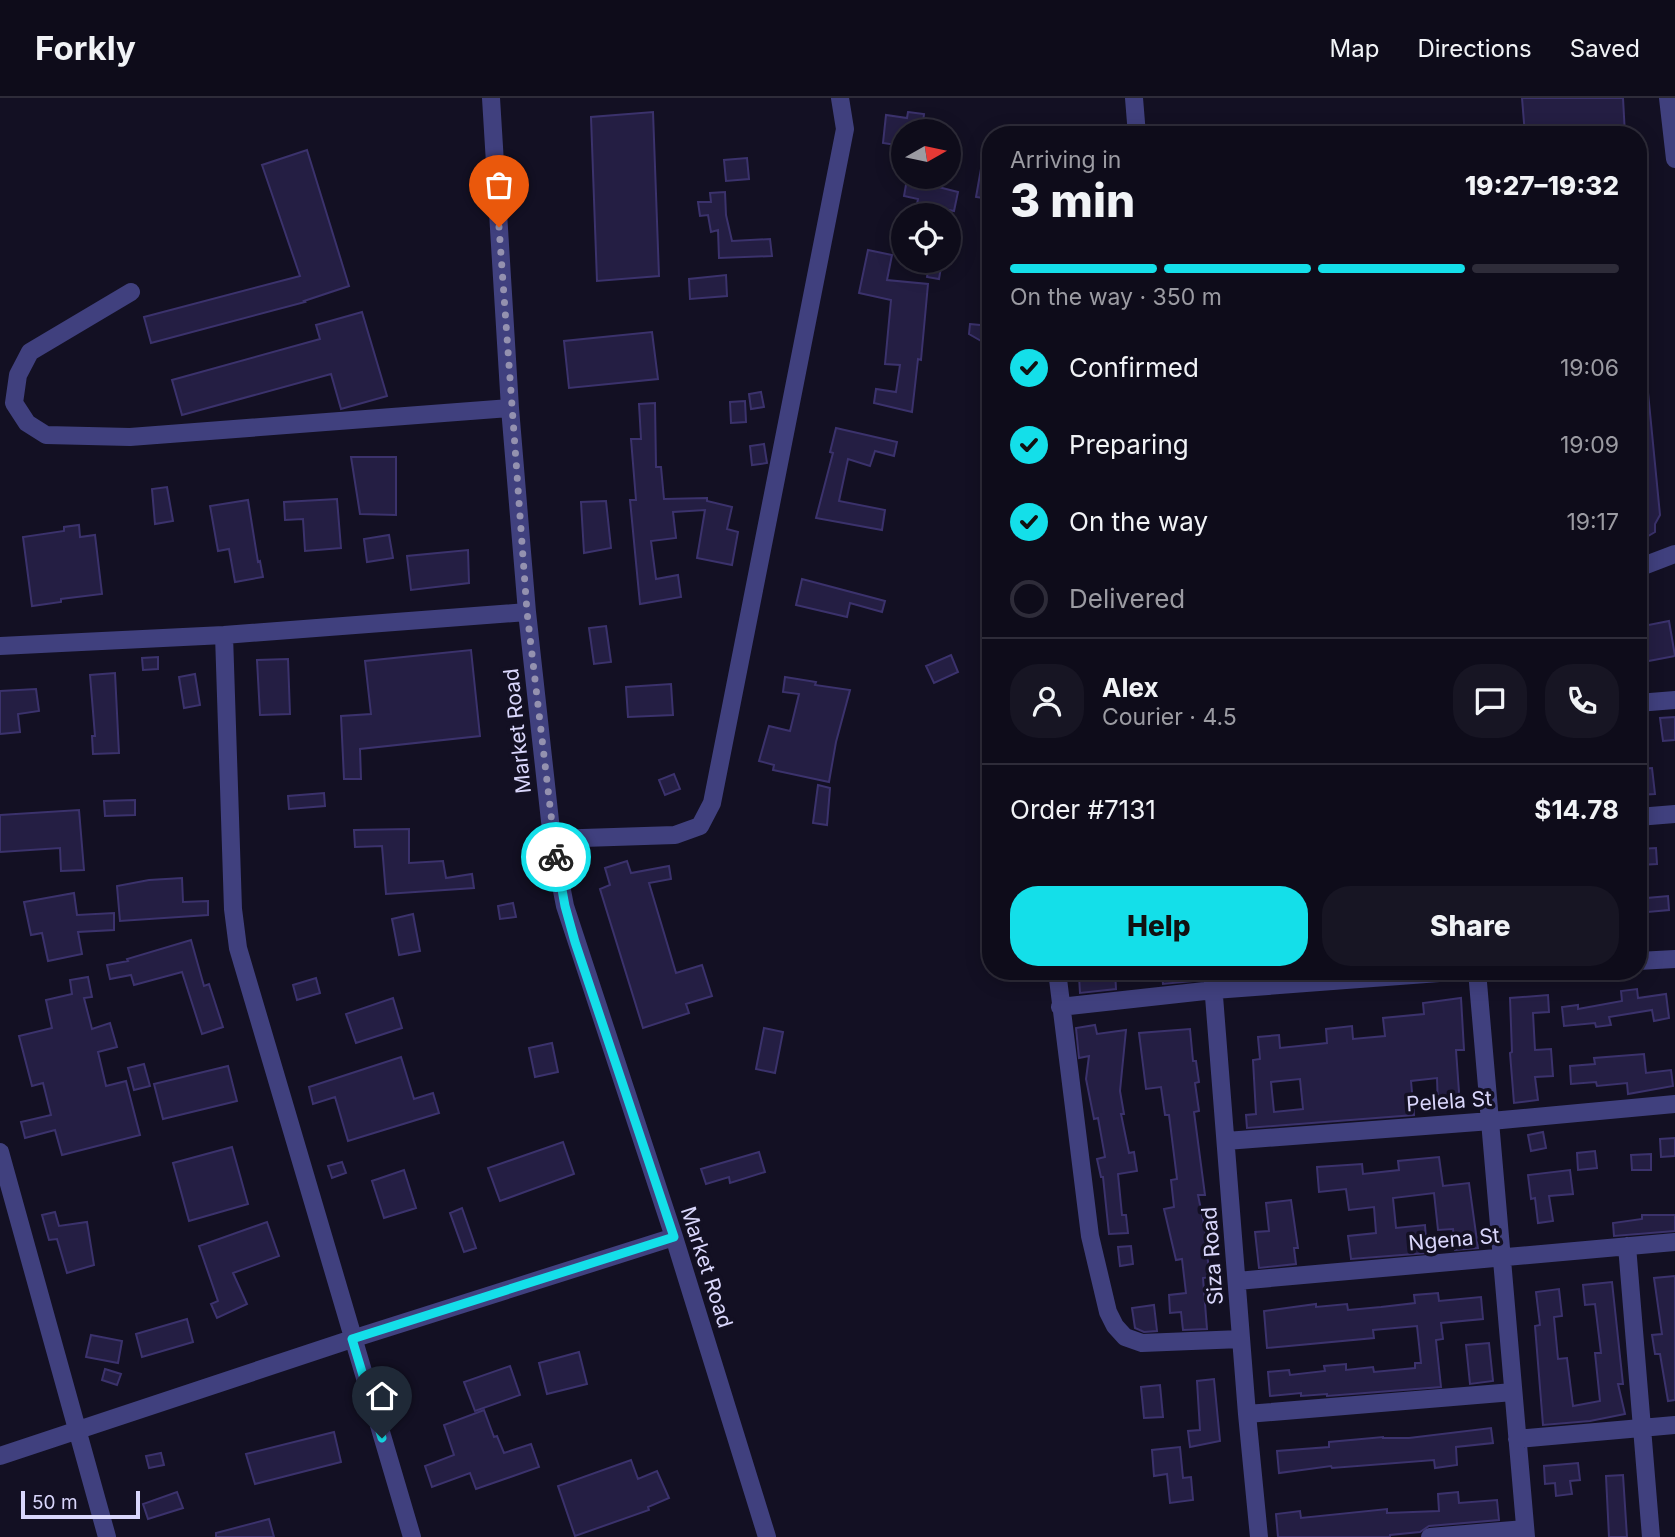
<!DOCTYPE html>
<html lang="en">
<head>
<meta charset="utf-8">
<style>
  :root { --surface:#0e0c1a; --page:#171523; --text:#f1f3f6; --muted:#9b9ba2; --line:#2e2c39; --accent:#14dfe9 }
  body { margin:0; font-family:Inter,sans-serif; background:var(--page); color:var(--text); height:100vh; display:flex; flex-direction:column; font-size:26px; white-space:nowrap }
  * { box-sizing:border-box; margin:0 }
  p { font-size:23px; color:var(--muted) }
  .icon { flex:none; width:38px; height:38px; fill:none; stroke:currentColor; stroke-width:2; stroke-linecap:round; stroke-linejoin:round }
  .map { position:relative; flex:1; overflow:hidden }
  .details { position:absolute; left:982px; top:28px; width:665px; height:854px; display:flex; flex-direction:column; background:var(--surface); border-radius:28px; box-shadow:0 4px 18px #0003,0 0 0 2px var(--line) }
  .details>* { flex:none }
  .needle { width:46px; rotate:81deg }
  .fabs { position:absolute; left:891px; top:21px; display:grid; gap:14px }
  .fabs a { display:grid; place-items:center; width:70px; height:70px; border-radius:50%; background:var(--surface); box-shadow:0 4px 18px #0003,0 0 0 2px var(--line); font-size:35px }
  .scale { position:absolute; left:21px; bottom:18px; width:119px; box-sizing:border-box; padding-left:7px; border:4px solid #d9d6fb; border-top:0; font-size:19px; line-height:24px; white-space:nowrap; color:#d9d6fb; -webkit-text-stroke:5px #131023; paint-order:stroke }
  .pin { position:absolute; display:grid; place-items:center; width:60px; height:60px; color:#fff; margin:-72px -30px; border-radius:50% 50% 50% 0; rotate:-45deg; box-shadow:0 0 7px #0007 }
  .pin .icon { rotate:45deg }
  .courier { position:absolute; display:grid; place-items:center; width:70px; height:70px; margin:-35px; border:5px solid #14dfe9; border-radius:50%; background:#fff; color:#222; box-shadow:0 2px 9px #0007 }
  .summary em { font-style:normal; font-weight:800 }
  .summary div { display:flex; flex-direction:column-reverse }
  .summary { display:flex; align-items:center; justify-content:space-between; height:119px; padding:0 28px }
  h1 { font-size:46px; font-weight:800; line-height:52px }
  .bar { display:grid; grid-template-columns:repeat(4,1fr); gap:10px 7px; align-content:center; height:84px; padding:0 28px }
  .bar i { height:9px; border-radius:5px; background:var(--line) }
  .bar .on { background:var(--accent) }
  .bar p { grid-column:span 4 }
  .line { display:flex; align-items:center; gap:18px; padding:0 28px; border-top:2px solid var(--line) }
  .line div { flex:1 }
  .round { display:grid; place-items:center; flex:none; width:74px; height:74px; border-radius:28px; background:var(--page) }
  ol { padding:0 28px; list-style:none }
  li { display:flex; align-items:center; gap:21px; height:77px }
  li p { margin-inline-start:auto }
  li .icon { padding:7px; border-radius:50%; background:var(--accent); color:#111; stroke-width:4 }
  li:last-child { color:var(--muted) }
  li i { width:38px; height:38px; border:4px solid var(--line); border-radius:50% }
  .action { display:flex; gap:14px; margin-top:auto; padding:14px 28px }
  .action a { flex:1; height:80px; border-radius:28px; background:var(--accent); color:#111; font-size:28px; font-weight:800; line-height:80px; text-align:center }
  .action a+a { background:var(--page); color:var(--text) }
  header { display:flex; align-items:center; gap:42px; box-sizing:border-box; height:98px; padding:0 35px; background:var(--surface); border-bottom:2px solid var(--line) }
  header strong { font-size:33px }
  nav { display:flex; gap:38px; margin-inline-start:auto; font-size:24px }
  .map>svg:first-child { display:block }
  .building { fill:#241e43; stroke:#3b326c; stroke-width:2; fill-rule:evenodd }
  .lines { fill:none; stroke-linecap:round; stroke-linejoin:round }
  .minor { stroke:#40407e; stroke-width:18 }
  .done { stroke:#9491af; stroke-width:7; stroke-dasharray:0 12.6 }
  .route { stroke:#14dfe9; stroke-width:9 }
  .labels { text-anchor:middle; dominant-baseline:central; stroke-width:7; stroke-linejoin:round; paint-order:stroke }
  .street-label { font-size:21px; fill:#d9d6fb; stroke:#131023 }
</style>
</head>
<body>
<header>
<strong>Forkly</strong>
<nav><a>Map</a><a>Directions</a><a>Saved</a></nav>
</header>
<div class="map">
<svg width="1675" height="1439" viewBox="0 0 1675 1439">
  <rect width="100%" height="100%" fill="#131023"/>
  <path class="building" d="M 1522,0 L 1623,0 L 1625,37 L 1525,37 Z
    M 653,14 L 659,178 L 597,183 L 591,19 Z
    M 908,14 L 924,16 L 922,33 L 903,33 L 903,48 L 883,45 L 886,17 L 907,20 Z
    M 307,52 L 349,188 L 304,203 L 305,204 L 151,245 L 144,219 L 300,178 L 262,67 Z
    M 984,54 L 990,55 L 990,101 L 976,99 Z
    M 747,60 L 749,81 L 726,83 L 724,62 Z
    M 907,81 L 958,94 L 954,113 L 944,111 L 943,117 L 915,117 L 918,101 L 904,98 Z
    M 725,94 L 726,117 L 732,143 L 770,141 L 772,158 L 719,160 L 718,132 L 711,134 L 708,117 L 700,118 L 698,104 L 711,104 L 710,95 Z
    M 868,152 L 892,157 L 887,182 L 928,186 L 921,262 L 918,261 L 912,314 L 874,305 L 876,291 L 896,294 L 900,267 L 885,266 L 891,202 L 859,195 Z
    M 929,167 L 941,169 L 939,181 L 927,179 Z
    M 726,177 L 727,198 L 690,201 L 689,181 Z
    M 362,214 L 387,298 L 341,311 L 331,276 L 182,317 L 172,282 L 320,241 L 316,227 Z
    M 970,226 L 990,228 L 990,248 L 969,236 Z
    M 652,234 L 658,281 L 569,290 L 564,243 Z
    M 1647,284 L 1660,417 L 1655,426 L 1655,434 L 1638,444 L 1638,285 Z
    M 761,294 L 764,309 L 751,311 L 749,296 Z
    M 745,303 L 746,324 L 731,325 L 730,304 Z
    M 655,305 L 656,369 L 661,369 L 664,401 L 707,400 L 707,403 L 732,409 L 727,431 L 738,434 L 732,467 L 697,460 L 705,412 L 673,414 L 676,440 L 651,443 L 656,481 L 678,477 L 681,499 L 640,506 L 630,402 L 636,402 L 631,341 L 641,341 L 639,306 Z
    M 836,330 L 897,344 L 894,358 L 875,353 L 870,368 L 848,361 L 839,403 L 885,412 L 882,432 L 816,420 L 833,355 L 830,354 Z
    M 764,346 L 767,365 L 752,367 L 750,348 Z
    M 351,359 L 396,359 L 396,417 L 360,416 Z
    M 167,389 L 173,423 L 155,426 L 152,391 Z
    M 337,401 L 341,450 L 305,453 L 303,421 L 285,422 L 284,404 Z
    M 248,402 L 258,464 L 260,463 L 263,479 L 235,484 L 229,451 L 218,453 L 210,408 Z
    M 606,403 L 611,450 L 584,455 L 581,404 Z
    M 79,427 L 80,439 L 95,437 L 102,496 L 61,501 L 61,504 L 32,508 L 23,439 L 64,433 L 64,429 Z
    M 389,437 L 393,460 L 367,464 L 364,441 Z
    M 468,452 L 469,485 L 411,492 L 407,458 Z
    M 802,481 L 885,503 L 882,514 L 850,505 L 847,519 L 796,507 Z
    M 1669,523 L 1675,558 L 1638,565 L 1638,529 Z
    M 606,528 L 611,564 L 594,566 L 589,530 Z
    M 471,552 L 480,638 L 360,651 L 361,681 L 344,681 L 341,618 L 371,616 L 365,563 Z
    M 951,557 L 958,574 L 934,585 L 926,568 Z
    M 158,559 L 158,571 L 143,572 L 142,560 Z
    M 288,561 L 290,616 L 260,617 L 257,562 Z
    M 115,575 L 119,655 L 93,656 L 92,638 L 95,638 L 90,577 Z
    M 195,576 L 200,607 L 184,610 L 179,579 Z
    M 785,579 L 816,584 L 815,587 L 850,592 L 836,644 L 829,684 L 773,672 L 774,667 L 759,663 L 769,628 L 790,633 L 799,596 L 783,594 Z
    M 671,586 L 673,617 L 628,619 L 626,589 Z
    M 36,591 L 39,613 L 18,616 L 20,634 L 0,636 L 0,593 Z
    M 1675,619 L 1675,642 L 1663,643 L 1660,620 Z
    M 1652,670 L 1655,696 L 1638,697 L 1638,671 Z
    M 674,676 L 680,691 L 665,697 L 659,682 Z
    M 818,687 L 830,690 L 827,727 L 813,725 Z
    M 324,695 L 325,708 L 289,711 L 288,698 Z
    M 135,702 L 135,717 L 105,718 L 104,703 Z
    M 79,712 L 84,772 L 61,773 L 60,750 L 0,754 L 0,717 Z
    M 409,731 L 409,765 L 443,763 L 446,780 L 472,776 L 474,790 L 386,796 L 382,748 L 355,749 L 354,732 Z
    M 1656,750 L 1657,766 L 1640,767 L 1639,751 Z
    M 627,763 L 631,775 L 669,768 L 671,781 L 649,785 L 676,875 L 702,867 L 712,898 L 686,906 L 689,915 L 643,930 L 600,791 L 610,787 L 605,770 Z
    M 182,780 L 183,804 L 208,803 L 208,817 L 120,823 L 117,788 L 149,782 Z
    M 74,795 L 77,817 L 114,815 L 114,832 L 78,834 L 82,856 L 48,863 L 42,835 L 31,837 L 24,804 Z
    M 1668,798 L 1669,812 L 1648,814 L 1647,800 Z
    M 513,805 L 516,819 L 500,821 L 498,808 Z
    M 413,816 L 420,853 L 399,857 L 392,821 Z
    M 191,842 L 204,888 L 209,886 L 223,929 L 202,936 L 182,874 L 134,887 L 131,877 L 110,881 L 107,867 L 128,863 L 127,861 Z
    M 1097,873 L 1115,873 L 1116,891 L 1080,895 L 1079,878 L 1097,877 Z
    M 1190,873 L 1192,883 L 1163,886 L 1162,876 Z
    M 88,879 L 92,899 L 84,900 L 92,931 L 110,925 L 117,949 L 98,954 L 106,988 L 126,983 L 140,1037 L 62,1057 L 55,1032 L 25,1040 L 21,1024 L 51,1017 L 43,985 L 32,988 L 19,938 L 52,930 L 46,902 L 72,896 L 70,882 Z
    M 316,880 L 320,895 L 297,902 L 293,887 Z
    M 1637,891 L 1638,900 L 1666,896 L 1669,920 L 1654,923 L 1652,912 L 1609,919 L 1611,927 L 1596,929 L 1595,925 L 1564,928 L 1562,909 L 1578,907 L 1578,911 L 1622,903 L 1621,893 Z
    M 1548,897 L 1549,914 L 1533,915 L 1535,952 L 1551,951 L 1553,978 L 1535,979 L 1538,1002 L 1514,1005 L 1510,955 L 1512,954 L 1510,900 Z
    M 393,900 L 402,930 L 356,945 L 346,916 Z
    M 1461,900 L 1464,952 L 1456,952 L 1460,1008 L 1438,1009 L 1437,980 L 1411,983 L 1414,1017 L 1247,1030 L 1246,1017 L 1256,1016 L 1253,962 L 1260,961 L 1258,939 L 1279,937 L 1280,950 L 1327,945 L 1326,931 L 1352,928 L 1353,941 L 1385,938 L 1383,920 L 1424,916 L 1423,905 ZM 1300,981 L 1303,1011 L 1274,1014 L 1271,984 Z
    M 1095,927 L 1097,936 L 1126,932 L 1120,993 L 1124,1016 L 1121,1016 L 1129,1055 L 1134,1054 L 1137,1073 L 1118,1076 L 1122,1117 L 1126,1117 L 1128,1135 L 1109,1136 L 1103,1079 L 1101,1079 L 1097,1061 L 1105,1059 L 1098,1020 L 1094,1021 L 1086,981 L 1089,958 L 1079,960 L 1076,930 Z
    M 764,930 L 783,934 L 775,975 L 756,971 Z
    M 1190,931 L 1193,963 L 1196,963 L 1199,984 L 1195,985 L 1199,1013 L 1194,1014 L 1205,1097 L 1198,1097 L 1210,1156 L 1207,1156 L 1210,1179 L 1203,1180 L 1207,1231 L 1183,1232 L 1181,1214 L 1170,1215 L 1169,1197 L 1186,1195 L 1182,1161 L 1176,1162 L 1164,1111 L 1174,1109 L 1171,1082 L 1177,1081 L 1169,1017 L 1165,1017 L 1161,989 L 1146,991 L 1139,935 Z
    M 552,945 L 558,974 L 535,979 L 529,950 Z
    M 1644,956 L 1646,975 L 1671,972 L 1673,988 L 1628,996 L 1627,985 L 1597,988 L 1596,984 L 1571,986 L 1570,968 L 1595,966 L 1594,960 Z
    M 401,959 L 414,1001 L 433,995 L 439,1015 L 348,1043 L 335,999 L 313,1006 L 309,989 Z
    M 144,966 L 150,988 L 134,992 L 128,970 Z
    M 228,968 L 237,1003 L 163,1021 L 154,986 Z
    M 1543,1034 L 1546,1050 L 1531,1053 L 1528,1037 Z
    M 1675,1040 L 1675,1058 L 1661,1059 L 1660,1041 Z
    M 563,1044 L 574,1076 L 500,1103 L 488,1070 Z
    M 232,1049 L 248,1106 L 189,1123 L 173,1065 Z
    M 1595,1053 L 1597,1070 L 1578,1072 L 1577,1055 Z
    M 759,1054 L 765,1074 L 730,1085 L 729,1079 L 706,1086 L 701,1071 Z
    M 1651,1056 L 1651,1072 L 1632,1072 L 1631,1057 Z
    M 1439,1059 L 1443,1088 L 1469,1085 L 1478,1150 L 1455,1152 L 1453,1131 L 1438,1132 L 1434,1095 L 1393,1100 L 1396,1130 L 1425,1127 L 1427,1155 L 1351,1161 L 1348,1138 L 1376,1135 L 1374,1109 L 1349,1112 L 1346,1091 L 1319,1094 L 1317,1069 L 1362,1066 L 1363,1076 L 1399,1072 L 1398,1063 Z
    M 342,1064 L 346,1075 L 332,1080 L 328,1068 Z
    M 404,1072 L 416,1110 L 384,1120 L 372,1083 Z
    M 1570,1072 L 1573,1096 L 1549,1098 L 1553,1123 L 1538,1125 L 1535,1100 L 1531,1101 L 1528,1077 Z
    M 1291,1102 L 1298,1150 L 1294,1150 L 1296,1166 L 1259,1170 L 1255,1134 L 1269,1133 L 1266,1105 Z
    M 462,1110 L 476,1150 L 464,1154 L 450,1115 Z
    M 55,1114 L 59,1128 L 87,1124 L 94,1167 L 67,1175 L 57,1141 L 49,1142 L 42,1117 Z
    M 1642,1117 L 1675,1117 L 1675,1133 L 1614,1138 L 1613,1125 L 1642,1121 Z
    M 267,1124 L 279,1158 L 233,1175 L 247,1206 L 217,1220 L 211,1206 L 218,1203 L 199,1148 Z
    M 1131,1148 L 1133,1166 L 1120,1168 L 1118,1149 Z
    M 1675,1178 L 1675,1302 L 1668,1303 L 1660,1256 L 1655,1256 L 1652,1237 L 1662,1236 L 1654,1180 Z
    M 1612,1184 L 1623,1286 L 1618,1286 L 1625,1316 L 1590,1323 L 1543,1327 L 1535,1228 L 1540,1227 L 1536,1194 L 1559,1191 L 1562,1218 L 1554,1219 L 1558,1261 L 1567,1260 L 1573,1308 L 1600,1303 L 1595,1255 L 1601,1255 L 1595,1206 L 1585,1207 L 1583,1187 Z
    M 1438,1195 L 1439,1203 L 1481,1199 L 1483,1221 L 1441,1225 L 1443,1241 L 1436,1242 L 1441,1289 L 1327,1298 L 1327,1296 L 1301,1298 L 1301,1295 L 1270,1298 L 1268,1274 L 1289,1272 L 1290,1277 L 1325,1273 L 1324,1268 L 1346,1266 L 1346,1272 L 1373,1269 L 1374,1274 L 1415,1270 L 1415,1265 L 1421,1265 L 1417,1228 L 1373,1232 L 1374,1240 L 1267,1250 L 1264,1213 L 1316,1206 L 1316,1209 L 1347,1206 L 1348,1212 L 1381,1209 L 1415,1205 L 1414,1197 Z
    M 1154,1207 L 1157,1233 L 1144,1234 L 1135,1230 L 1132,1210 Z
    M 187,1221 L 193,1244 L 142,1259 L 136,1236 Z
    M 91,1237 L 122,1243 L 118,1265 L 86,1259 Z
    M 1489,1245 L 1493,1283 L 1470,1286 L 1466,1247 Z
    M 579,1254 L 587,1286 L 547,1296 L 539,1265 Z
    M 510,1268 L 520,1297 L 475,1313 L 464,1284 Z
    M 105,1271 L 121,1276 L 117,1287 L 102,1282 Z
    M 1214,1281 L 1220,1343 L 1190,1349 L 1188,1333 L 1200,1332 L 1197,1283 Z
    M 1160,1287 L 1163,1319 L 1144,1320 L 1141,1289 Z
    M 484,1312 L 494,1339 L 497,1338 L 504,1355 L 531,1346 L 539,1369 L 476,1391 L 470,1375 L 432,1389 L 425,1368 L 454,1357 L 444,1327 Z
    M 1491,1330 L 1493,1345 L 1456,1349 L 1457,1367 L 1435,1370 L 1434,1362 L 1332,1370 L 1331,1368 L 1279,1375 L 1277,1353 L 1329,1349 L 1329,1344 L 1383,1339 L 1383,1340 L 1409,1340 Z
    M 334,1334 L 341,1364 L 255,1386 L 246,1356 Z
    M 1180,1349 L 1183,1380 L 1191,1379 L 1193,1402 L 1170,1405 L 1167,1376 L 1154,1378 L 1152,1352 Z
    M 161,1355 L 164,1367 L 149,1370 L 146,1358 Z
    M 631,1362 L 638,1381 L 657,1373 L 669,1400 L 648,1409 L 649,1412 L 575,1438 L 558,1388 Z
    M 1578,1365 L 1580,1382 L 1570,1383 L 1572,1396 L 1556,1398 L 1555,1385 L 1545,1386 L 1544,1368 Z
    M 1623,1377 L 1627,1439 L 1609,1439 L 1606,1378 Z
    M 177,1394 L 183,1410 L 148,1421 L 143,1406 Z
    M 1458,1394 L 1459,1405 L 1497,1402 L 1499,1422 L 1429,1428 L 1420,1434 L 1390,1437 L 1390,1439 L 1278,1439 L 1276,1416 L 1300,1413 L 1301,1420 L 1387,1411 L 1387,1415 L 1439,1413 L 1438,1396 Z
    M 269,1421 L 274,1439 L 216,1439 L 216,1435 Z"/>
  <g class="lines">
    <path class="minor" d="M 491,0 L 510,310 L 527,514 L 552,741 L 565,808 L 674,1139 L 767,1439
      M 1134,0 L 1137,37
      M 1668,0 L 1675,61
      M 131,194 L 30,254 L 18,277 L 14,305 L 27,325 L 46,337 L 130,339 L 510,310
      M 1638,470 L 1675,456
      M 224,537 L 233,811 L 238,850 L 412,1439
      M 0,548 L 224,537 L 527,514
      M 1638,605 L 1675,602
      M 1638,719 L 1675,716
      M 552,741 L 675,737 L 700,728 L 712,705 L 845,31 L 840,0
      M 1638,863 L 1675,861
      M 1057,873 L 1090,1138 L 1108,1214 L 1115,1228 L 1125,1239 L 1142,1245 L 1241,1241
      M 1212,873 L 1247,1316 L 1259,1439
      M 1477,873 L 1526,1439
      M 1060,909 L 1214,892 L 1466,873
      M 1226,1043 L 1491,1023 L 1675,1006
      M 0,1054 L 107,1439
      M 1627,1148 L 1651,1439
      M 1237,1183 L 1675,1144
      M 1247,1316 L 1513,1294
      M 1517,1341 L 1675,1327
      M 0,1358 L 352,1241 L 674,1139
      M 1430,1439 L 1525,1431"/>
  </g>
  <g class="lines">
    <path class="done" d="M 499,129 L 527,514 L 556,759"/>
    <path class="route" d="M 382,1340 L 352,1241 L 674,1139 L 575,844 L 565,808 L 556,759"/>
  </g>
  <g class="labels">
    <g class="street-label">
      <text transform="translate(517 633) rotate(-96)">Market Road</text>
      <text transform="translate(1449 1003) rotate(-4)">Pelela St</text>
      <text transform="translate(1454 1141) rotate(-5)">Ngena St</text>
      <text transform="translate(1212 1158) rotate(-94)">Siza Road</text>
      <text transform="translate(707 1169) rotate(72)">Market Road</text>
    </g>
  </g>
</svg>
<div class="fabs">
<a><svg class="needle" viewBox="-14 -14 28 28"><path d="M0-13l5 13h-10z" fill="#e53935"/><path d="M0 13l5-13h-10z" fill="#9b9ba2"/></svg></a>
<a><svg class="icon" aria-label="locate" viewBox="0 0 24 24"><circle cx="12" cy="12" r="6"/><path d="M12 2v4M12 18v4M2 12h4M18 12h4"/></svg></a>
</div>
<div class="scale">50 m</div>
<div class="pin" style="left:499px;top:129px;background:#ea580c"><svg class="icon" aria-label="bag" viewBox="0 0 24 24"><path d="M5 8h14l-1 12H6zM9 8a3 3 0 0 1 6 0"/></svg></div>
<div class="pin" style="left:382px;top:1340px;background:#1f2937"><svg class="icon" aria-label="home" viewBox="0 0 24 24"><path d="M3 11l9-7 9 7M6 9v11h12V9"/></svg></div>
<div class="courier" style="left:556px;top:759px"><svg class="icon" aria-label="bike" viewBox="0 0 24 24"><circle cx="6" cy="16" r="4"/><circle cx="18" cy="16" r="4"/><path d="M6 16l4-8h5l3 8M10 8l3 8H6M13 5h3"/></svg></div>
<section class="details">
<div class="summary"><div><h1>3 min</h1><p>Arriving in</p></div><em>19:27–19:32</em></div>
<div class="bar"><i class="on"></i><i class="on"></i><i class="on"></i><i></i><p>On the way · 350 m</p></div>
<ol>
<li><svg class="icon" aria-label="check" viewBox="0 0 24 24"><path d="M5 12l5 5 9-10"/></svg>Confirmed<p>19:06</p></li>
<li><svg class="icon" aria-label="check" viewBox="0 0 24 24"><path d="M5 12l5 5 9-10"/></svg>Preparing<p>19:09</p></li>
<li><svg class="icon" aria-label="check" viewBox="0 0 24 24"><path d="M5 12l5 5 9-10"/></svg>On the way<p>19:17</p></li>
<li><i></i>Delivered</li>
</ol>
<div class="line" style="height:126px"><a class="round"><svg class="icon" aria-label="person" viewBox="0 0 24 24"><circle cx="12" cy="8" r="4"/><path d="M4 21q1-7 8-7t8 7"/></svg></a><div><b>Alex</b><p>Courier · 4.5</p></div><a class="round"><svg class="icon" aria-label="chat" viewBox="0 0 24 24"><path d="M4 5h16v11H9l-5 4z"/></svg></a><a class="round"><svg class="icon" aria-label="phone" viewBox="0 0 24 24"><path d="M5 4h4l2 5-3 2q2 4 5 5l2-3 5 2v4C11 20 4 13 5 4z"/></svg></a></div>
<div class="line" style="height:91px"><div>Order #7131</div><b>$14.78</b></div>
<div class="action"><a>Help</a><a>Share</a></div>
</section>
</div>
</body>
</html>
